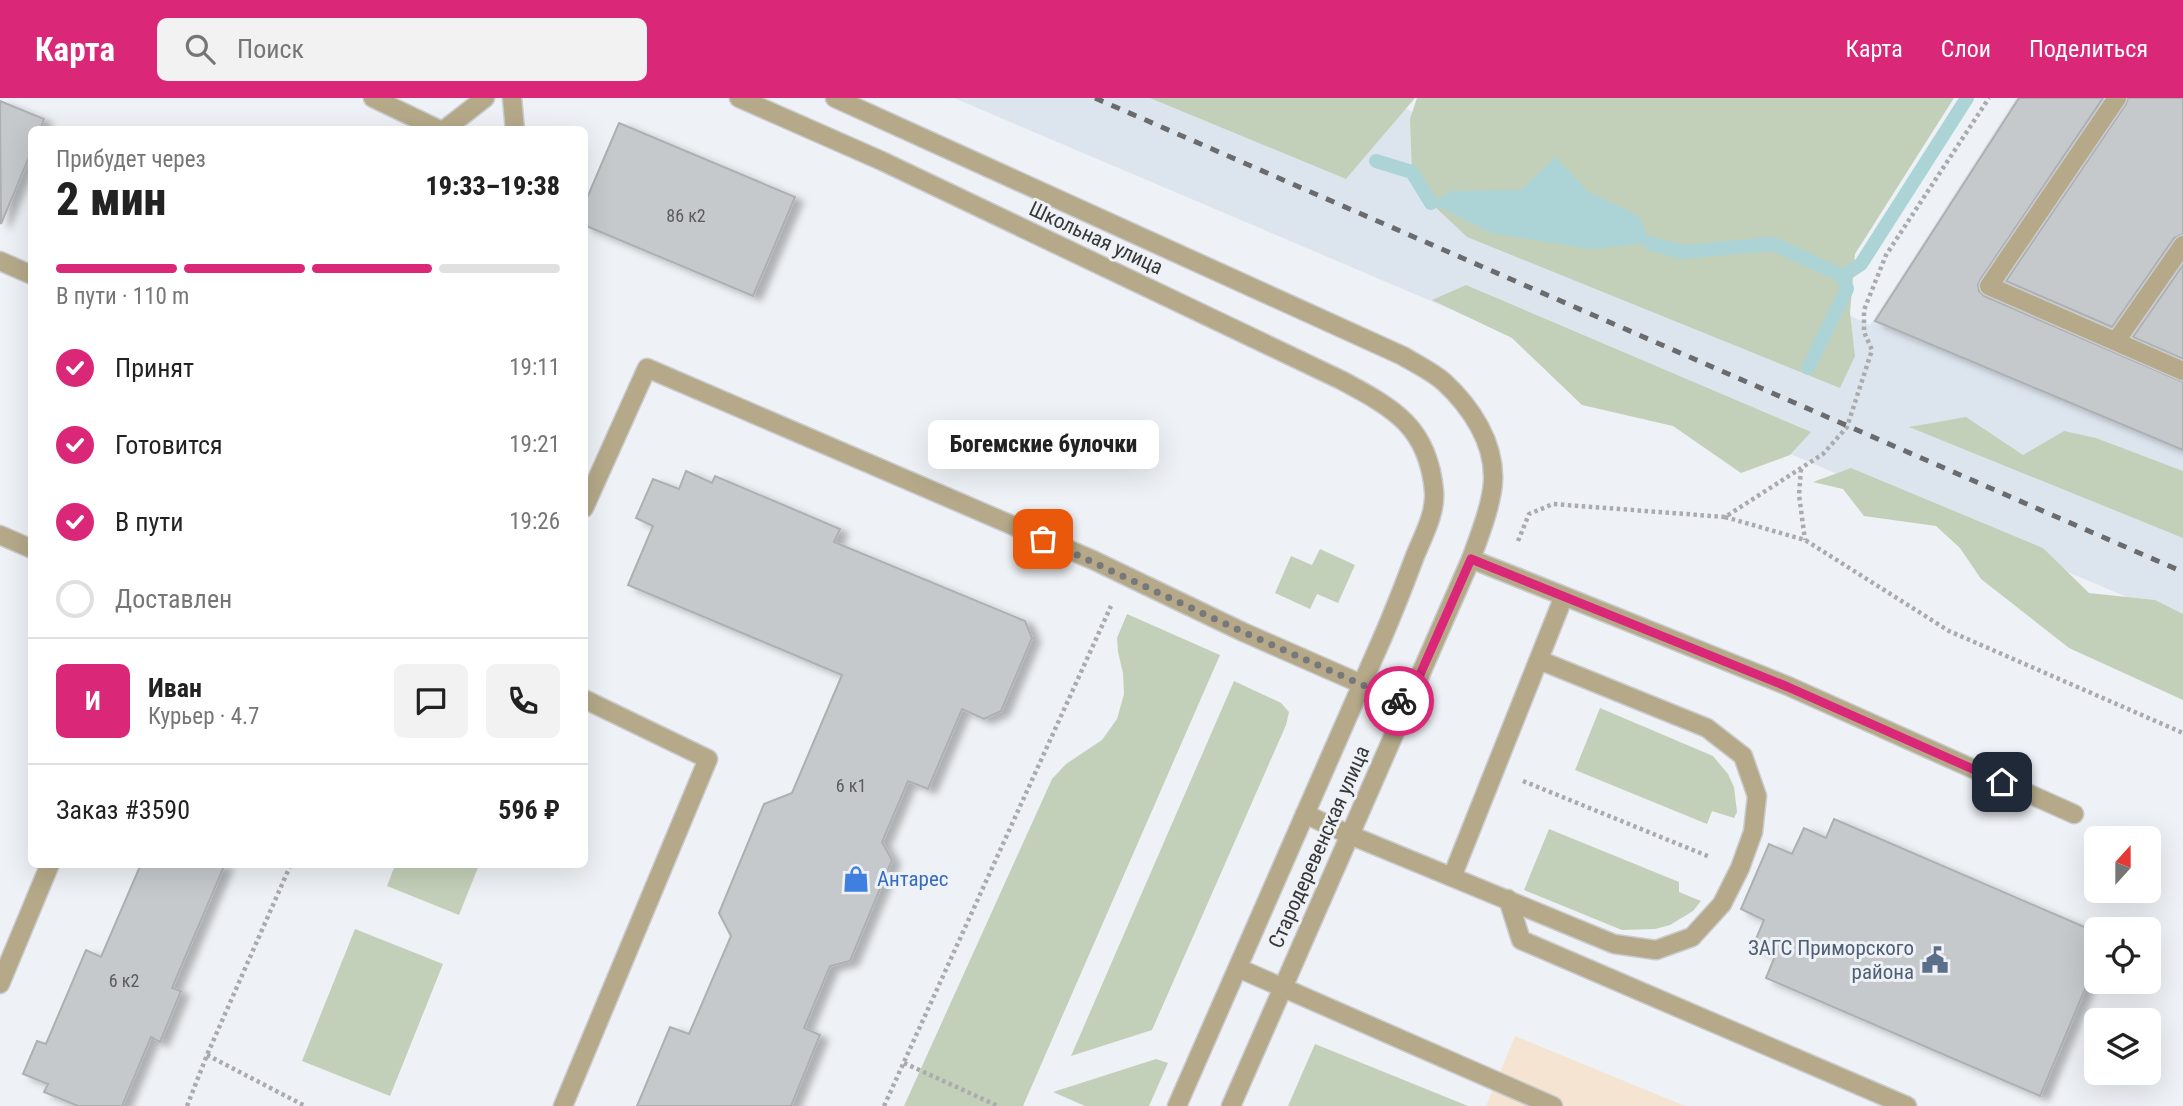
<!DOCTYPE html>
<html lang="ru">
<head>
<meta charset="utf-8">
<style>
  :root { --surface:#fff; --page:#f2f2f2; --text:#222; --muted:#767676; --line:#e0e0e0; --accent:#db2777 }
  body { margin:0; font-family:"Roboto Condensed",sans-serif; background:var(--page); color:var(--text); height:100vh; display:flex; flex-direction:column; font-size:26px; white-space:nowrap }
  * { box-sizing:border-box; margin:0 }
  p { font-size:23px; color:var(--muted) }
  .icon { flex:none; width:38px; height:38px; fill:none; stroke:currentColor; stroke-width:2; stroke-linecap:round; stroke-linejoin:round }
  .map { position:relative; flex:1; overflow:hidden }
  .sheet { position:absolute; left:28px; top:28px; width:560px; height:742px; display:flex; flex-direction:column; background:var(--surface); border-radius:10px; box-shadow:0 7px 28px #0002 }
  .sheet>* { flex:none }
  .needle { width:46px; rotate:21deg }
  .buttons { position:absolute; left:2084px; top:728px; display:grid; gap:14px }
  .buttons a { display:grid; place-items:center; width:77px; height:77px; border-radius:10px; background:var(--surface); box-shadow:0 7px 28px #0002; font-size:35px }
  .pin { position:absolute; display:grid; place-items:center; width:60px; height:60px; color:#fff; margin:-30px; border-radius:14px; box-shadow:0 4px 10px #0006 }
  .courier { position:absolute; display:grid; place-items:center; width:70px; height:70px; margin:-35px; border:5px solid #db2777; border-radius:50%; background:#fff; color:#222; box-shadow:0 2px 9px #0007 }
  .bubble { position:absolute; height:49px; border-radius:10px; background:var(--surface); box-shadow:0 7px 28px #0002; font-size:23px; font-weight:800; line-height:49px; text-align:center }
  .summary em { font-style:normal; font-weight:800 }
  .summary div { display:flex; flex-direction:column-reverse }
  .summary { display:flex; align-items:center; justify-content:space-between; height:119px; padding:0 28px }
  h1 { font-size:46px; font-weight:800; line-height:52px }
  .bar { display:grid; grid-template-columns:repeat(4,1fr); gap:10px 7px; align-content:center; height:84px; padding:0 28px }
  .bar i { height:9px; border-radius:5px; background:var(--line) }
  .bar .current { background:var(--accent) }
  .bar p { grid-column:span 4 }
  .line { display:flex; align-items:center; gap:18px; padding:0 28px; border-top:2px solid var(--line) }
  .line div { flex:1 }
  .round { display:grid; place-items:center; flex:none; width:74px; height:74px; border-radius:10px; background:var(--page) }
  ol { padding:0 28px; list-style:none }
  li { display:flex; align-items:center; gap:21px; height:77px }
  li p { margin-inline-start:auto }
  li .icon { padding:7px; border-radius:50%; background:var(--accent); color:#fff; stroke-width:4 }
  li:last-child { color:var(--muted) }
  li i { width:38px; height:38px; border:4px solid var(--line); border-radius:50% }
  header { display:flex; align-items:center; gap:42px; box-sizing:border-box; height:98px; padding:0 35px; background:var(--accent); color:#fff }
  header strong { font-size:33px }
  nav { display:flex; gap:38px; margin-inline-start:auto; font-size:24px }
  .search { width:490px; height:63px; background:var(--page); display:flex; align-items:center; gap:18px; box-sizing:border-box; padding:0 24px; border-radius:10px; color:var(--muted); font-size:26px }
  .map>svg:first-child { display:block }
  .commercial { fill:#f6e4d3 }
  .built { fill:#dce5ee }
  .green { fill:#c3d0b9 }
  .water { fill:#acd4d6 }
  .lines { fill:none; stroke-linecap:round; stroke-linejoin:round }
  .stream { stroke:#acd4d6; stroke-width:14 }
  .building { fill:#c6c9cc; stroke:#acb0b3; stroke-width:2; filter:url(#shadow) }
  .service-casing { stroke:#c9cccf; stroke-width:21 }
  .minor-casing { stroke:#c9cccf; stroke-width:21 }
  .path { stroke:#a9abae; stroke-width:4.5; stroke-dasharray:3.5 3.5; stroke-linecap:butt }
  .service { stroke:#b5a989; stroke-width:18 }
  .minor { stroke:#b5a989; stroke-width:18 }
  .rail { stroke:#696b6e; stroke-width:5; stroke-dasharray:9 9; stroke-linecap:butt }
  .done { stroke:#76787b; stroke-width:7; stroke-dasharray:0 12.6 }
  .route { stroke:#db2777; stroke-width:9 }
  .labels { text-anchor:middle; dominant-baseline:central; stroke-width:6; stroke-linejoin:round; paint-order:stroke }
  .number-label { font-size:18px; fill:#5a5c5e }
  .street-label { font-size:21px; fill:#363739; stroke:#eef1f5 }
  .shop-label { font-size:21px; fill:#366cbe; stroke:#eef1f5; text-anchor:start }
  .service-label { font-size:21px; fill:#4e5e75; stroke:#eef1f5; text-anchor:end }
</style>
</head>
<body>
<header>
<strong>Карта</strong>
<div class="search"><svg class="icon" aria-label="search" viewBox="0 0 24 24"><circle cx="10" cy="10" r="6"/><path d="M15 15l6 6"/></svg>Поиск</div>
<nav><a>Карта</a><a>Слои</a><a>Поделиться</a></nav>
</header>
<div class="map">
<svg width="2183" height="1008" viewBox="0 0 2183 1008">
  <defs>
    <filter id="shadow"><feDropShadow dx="8" dy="4.5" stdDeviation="3.5" flood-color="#0004"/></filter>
  </defs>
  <rect width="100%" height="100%" fill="#eef1f5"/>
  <path class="commercial" d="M 1515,938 L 1685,1008 L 1486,1008 Z"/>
  <path class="built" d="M 954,0 L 1383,0 L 1870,227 L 2016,0 L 2183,0 L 2183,523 Z"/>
  <path class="green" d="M 1150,0 L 1415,0 L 1346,81 Z
    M 1417,0 L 1954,0 L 1855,156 L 1850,215 L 1855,258 L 1840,290 L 1467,139 L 1431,105 L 1412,74 L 1410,21 Z
    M 1466,187 L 1811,334 L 1790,357 L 1741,375 L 1673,328 L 1582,307 L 1512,240 L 1432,202 Z
    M 1966,319 L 2023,357 L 2064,333 L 2096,340 L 2183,373 L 2183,440 L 1909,329 Z
    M 1851,370 L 2043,450 L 2089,495 L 2155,502 L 2183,516 L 2183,602 L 2069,550 L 1981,481 L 1960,450 L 1936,428 L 1864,418 L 1843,391 L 1813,384 Z
    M 1320,451 L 1355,467 L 1338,505 L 1317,496 L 1310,511 L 1275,495 L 1291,458 L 1312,467 Z
    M 1127,516 L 1220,557 L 1023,1008 L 904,1008 L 1052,681 L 1066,666 L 1102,642 L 1117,621 L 1124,596 L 1123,575 L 1118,554 L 1117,540 Z
    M 1234,583 L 1281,605 L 1289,614 L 1286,627 L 1152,932 L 1071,958 Z
    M 1600,610 L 1713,658 L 1728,676 L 1734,689 L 1737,714 L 1734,720 L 1712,713 L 1707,726 L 1575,672 Z
    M 1549,731 L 1679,784 L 1679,794 L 1701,803 L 1693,813 L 1670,827 L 1655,831 L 1622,832 L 1524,792 Z
    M 395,767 L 395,766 L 479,767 L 459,817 L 387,788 Z
    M 355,831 L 443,866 L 390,998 L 302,963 Z
    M 1315,946 L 1468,1008 L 1288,1008 Z
    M 1156,961 L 1168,965 L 1149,1008 L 1085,1008 L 1053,994 Z"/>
  <path class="water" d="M 1555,59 L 1589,94 L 1639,118 L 1650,145 L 1590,151 L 1491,135 L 1431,105 L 1451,93 L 1521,92 Z"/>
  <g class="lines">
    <path class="stream" d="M 1376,63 L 1412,74 L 1431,105
      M 1650,145 L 1681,154 L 1773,146 L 1843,178
      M 1808,270 L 1847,191 L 1843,178 L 1861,166 L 1967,0"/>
  </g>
  <path class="building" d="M 2019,0 L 2103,0 L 1980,182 L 1978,187 L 1979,193 L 1984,198 L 2183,284 L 2183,352 L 1875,223 Z
    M 2128,0 L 2183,0 L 2183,136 L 2174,140 L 2112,229 L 2006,183 L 2126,6 Z
    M 0,3 L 44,21 L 40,32 L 32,32 L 32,52 L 1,126 Z
    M 619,25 L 795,99 L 753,198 L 584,127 L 584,107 Z
    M 2183,167 L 2183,261 L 2133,239 Z
    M 686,373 L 712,385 L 715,378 L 840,431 L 834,444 L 1025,523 L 1032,540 L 1001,613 L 984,621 L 962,611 L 928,691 L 908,683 L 882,744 L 892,762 L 850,863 L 830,868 L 804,930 L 820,937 L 791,1008 L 637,1008 L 670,929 L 689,936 L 731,838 L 719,815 L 764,706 L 792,695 L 842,577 L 628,487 L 653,428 L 636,420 L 653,381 L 679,391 Z
    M 1834,721 L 2096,834 L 2096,865 L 2040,998 L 1766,880 L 1775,858 L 1753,848 L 1764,822 L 1741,811 L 1769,746 L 1792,756 L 1804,730 L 1826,740 Z
    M 141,766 L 225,766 L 172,890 L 181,893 L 160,944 L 151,939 L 122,1008 L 78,1008 L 44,994 L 48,986 L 23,976 L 37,943 L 46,946 L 86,852 L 101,859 Z"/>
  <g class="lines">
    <defs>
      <path id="service" d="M 373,0 L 440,32
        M 512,0 L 515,32
        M 2117,0 L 1989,188 L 2183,273
        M 444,32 L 485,0
        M 0,163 L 32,177
        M 2116,243 L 2183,147
        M 584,410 L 647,270 L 1093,462 L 1243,534 L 1407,606
        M 0,437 L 32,451
        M 1471,461 L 1564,498
        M 1305,716 L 1350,737 L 1614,846 L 1656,852 L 1692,839 L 1722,806 L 1740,770 L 1753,734 L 1757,698 L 1743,658 L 1707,630 L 1539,562
        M 1452,779 L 1564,498 L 1788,588 L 2074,716
        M 1508,801 L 1521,842 L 1907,1008
        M 1238,870 L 1553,1008
        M 0,886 L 50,766
        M 563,1008 L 708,661 L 584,601"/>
      <path id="minor" d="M 739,0 L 882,63 L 1341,282 C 1393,310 1428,328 1434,393 C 1436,415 1423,438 1415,458 C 1403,490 1391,521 1377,552 C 1311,704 1244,856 1177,1008
        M 835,0 L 1403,258 C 1416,266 1433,274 1444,284 C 1471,309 1495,345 1493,383 C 1492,406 1479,439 1471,461 L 1231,1008"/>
    </defs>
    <use href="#service" class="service-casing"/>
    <use href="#minor" class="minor-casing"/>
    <path class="path" d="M 1801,371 L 1799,397 L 1805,442
      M 1725,419 L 1805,442 L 1949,533 L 2183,635
      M 1518,443 L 1529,416 L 1553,406 L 1725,419 L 1823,356 L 1847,329 L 1872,252 L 1864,234 L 1864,212 L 1886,157 L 1989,0
      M 1523,683 L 1710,759
      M 207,957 L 305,1008
      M 904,965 L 998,1008
      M 187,1008 L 207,957 L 291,766
      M 884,1008 L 1111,508"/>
    <use href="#service" class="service"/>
    <use href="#minor" class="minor"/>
    <path class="rail" d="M 1095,0 L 2183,474"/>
  </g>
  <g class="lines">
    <path class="done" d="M 1043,441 L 1243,534 L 1399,603"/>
    <path class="route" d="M 1399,603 L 1407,606 L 1471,461 L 1788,589 L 2002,684"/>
  </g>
  <defs>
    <symbol id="shop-bare" viewBox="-9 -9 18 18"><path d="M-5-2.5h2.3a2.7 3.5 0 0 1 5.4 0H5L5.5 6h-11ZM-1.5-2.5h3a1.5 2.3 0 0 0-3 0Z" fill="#3f7fe0" stroke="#eef1f5" stroke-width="2.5" paint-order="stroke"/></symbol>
    <symbol id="civic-bare" viewBox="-9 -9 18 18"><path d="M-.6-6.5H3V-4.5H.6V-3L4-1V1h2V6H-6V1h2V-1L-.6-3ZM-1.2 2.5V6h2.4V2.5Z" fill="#5c6f8a" stroke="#eef1f5" stroke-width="2.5" paint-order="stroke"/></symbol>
  </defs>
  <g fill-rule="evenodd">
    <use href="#shop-bare" x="837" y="762" width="38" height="38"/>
    <use href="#civic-bare" x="1916" y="843" width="38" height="38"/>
  </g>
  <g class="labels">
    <g class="number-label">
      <text x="686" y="117">86 к2</text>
      <text x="851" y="687">6 к1</text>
      <text x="124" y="882">6 к2</text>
    </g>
    <g class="street-label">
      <text transform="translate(1096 140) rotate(25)">Школьная улица</text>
      <text transform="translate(1319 749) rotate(-66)">Стародеревенская улица</text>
    </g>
    <g class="shop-label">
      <text x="877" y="781">Антарес</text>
    </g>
    <g class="service-label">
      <text x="1914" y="850">ЗАГС Приморского<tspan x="1914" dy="24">района</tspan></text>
    </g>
  </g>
</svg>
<div class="buttons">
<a><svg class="needle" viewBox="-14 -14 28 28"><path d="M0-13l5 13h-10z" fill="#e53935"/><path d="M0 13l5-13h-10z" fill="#767676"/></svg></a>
<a><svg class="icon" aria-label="locate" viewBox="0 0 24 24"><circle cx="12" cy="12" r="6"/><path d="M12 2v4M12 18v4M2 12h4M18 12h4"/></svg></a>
<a><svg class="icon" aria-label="layers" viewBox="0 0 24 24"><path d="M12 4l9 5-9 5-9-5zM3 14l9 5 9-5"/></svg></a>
</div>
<div class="pin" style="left:1043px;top:441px;background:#ea580c"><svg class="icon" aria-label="bag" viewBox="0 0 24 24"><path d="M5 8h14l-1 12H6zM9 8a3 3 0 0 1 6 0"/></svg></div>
<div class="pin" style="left:2002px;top:684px;background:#1f2937"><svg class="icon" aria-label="home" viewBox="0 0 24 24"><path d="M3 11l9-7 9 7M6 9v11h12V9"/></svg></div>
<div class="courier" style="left:1399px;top:603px"><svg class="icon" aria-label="bike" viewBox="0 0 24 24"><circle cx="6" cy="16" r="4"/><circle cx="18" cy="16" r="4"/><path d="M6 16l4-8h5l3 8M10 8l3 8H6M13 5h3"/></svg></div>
<div class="bubble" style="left:928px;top:322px;width:231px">Богемские булочки</div>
<section class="sheet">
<div class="summary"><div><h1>2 мин</h1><p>Прибудет через</p></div><em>19:33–19:38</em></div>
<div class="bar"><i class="current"></i><i class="current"></i><i class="current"></i><i></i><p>В пути · 110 m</p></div>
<ol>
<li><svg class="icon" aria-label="check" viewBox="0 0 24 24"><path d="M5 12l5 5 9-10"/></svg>Принят<p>19:11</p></li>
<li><svg class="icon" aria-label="check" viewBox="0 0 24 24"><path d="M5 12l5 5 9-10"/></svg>Готовится<p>19:21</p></li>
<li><svg class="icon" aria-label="check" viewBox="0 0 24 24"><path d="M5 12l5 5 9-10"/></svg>В пути<p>19:26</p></li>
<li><i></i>Доставлен</li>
</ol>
<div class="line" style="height:126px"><b class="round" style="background:var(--accent);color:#fff">И</b><div><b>Иван</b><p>Курьер · 4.7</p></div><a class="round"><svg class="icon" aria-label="chat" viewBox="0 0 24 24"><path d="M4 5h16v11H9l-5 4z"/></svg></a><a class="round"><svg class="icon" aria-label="phone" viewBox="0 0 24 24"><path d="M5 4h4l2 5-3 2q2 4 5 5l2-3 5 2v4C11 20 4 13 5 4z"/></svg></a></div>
<div class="line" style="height:91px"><div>Заказ #3590</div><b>596 ₽</b></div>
</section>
</div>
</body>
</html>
